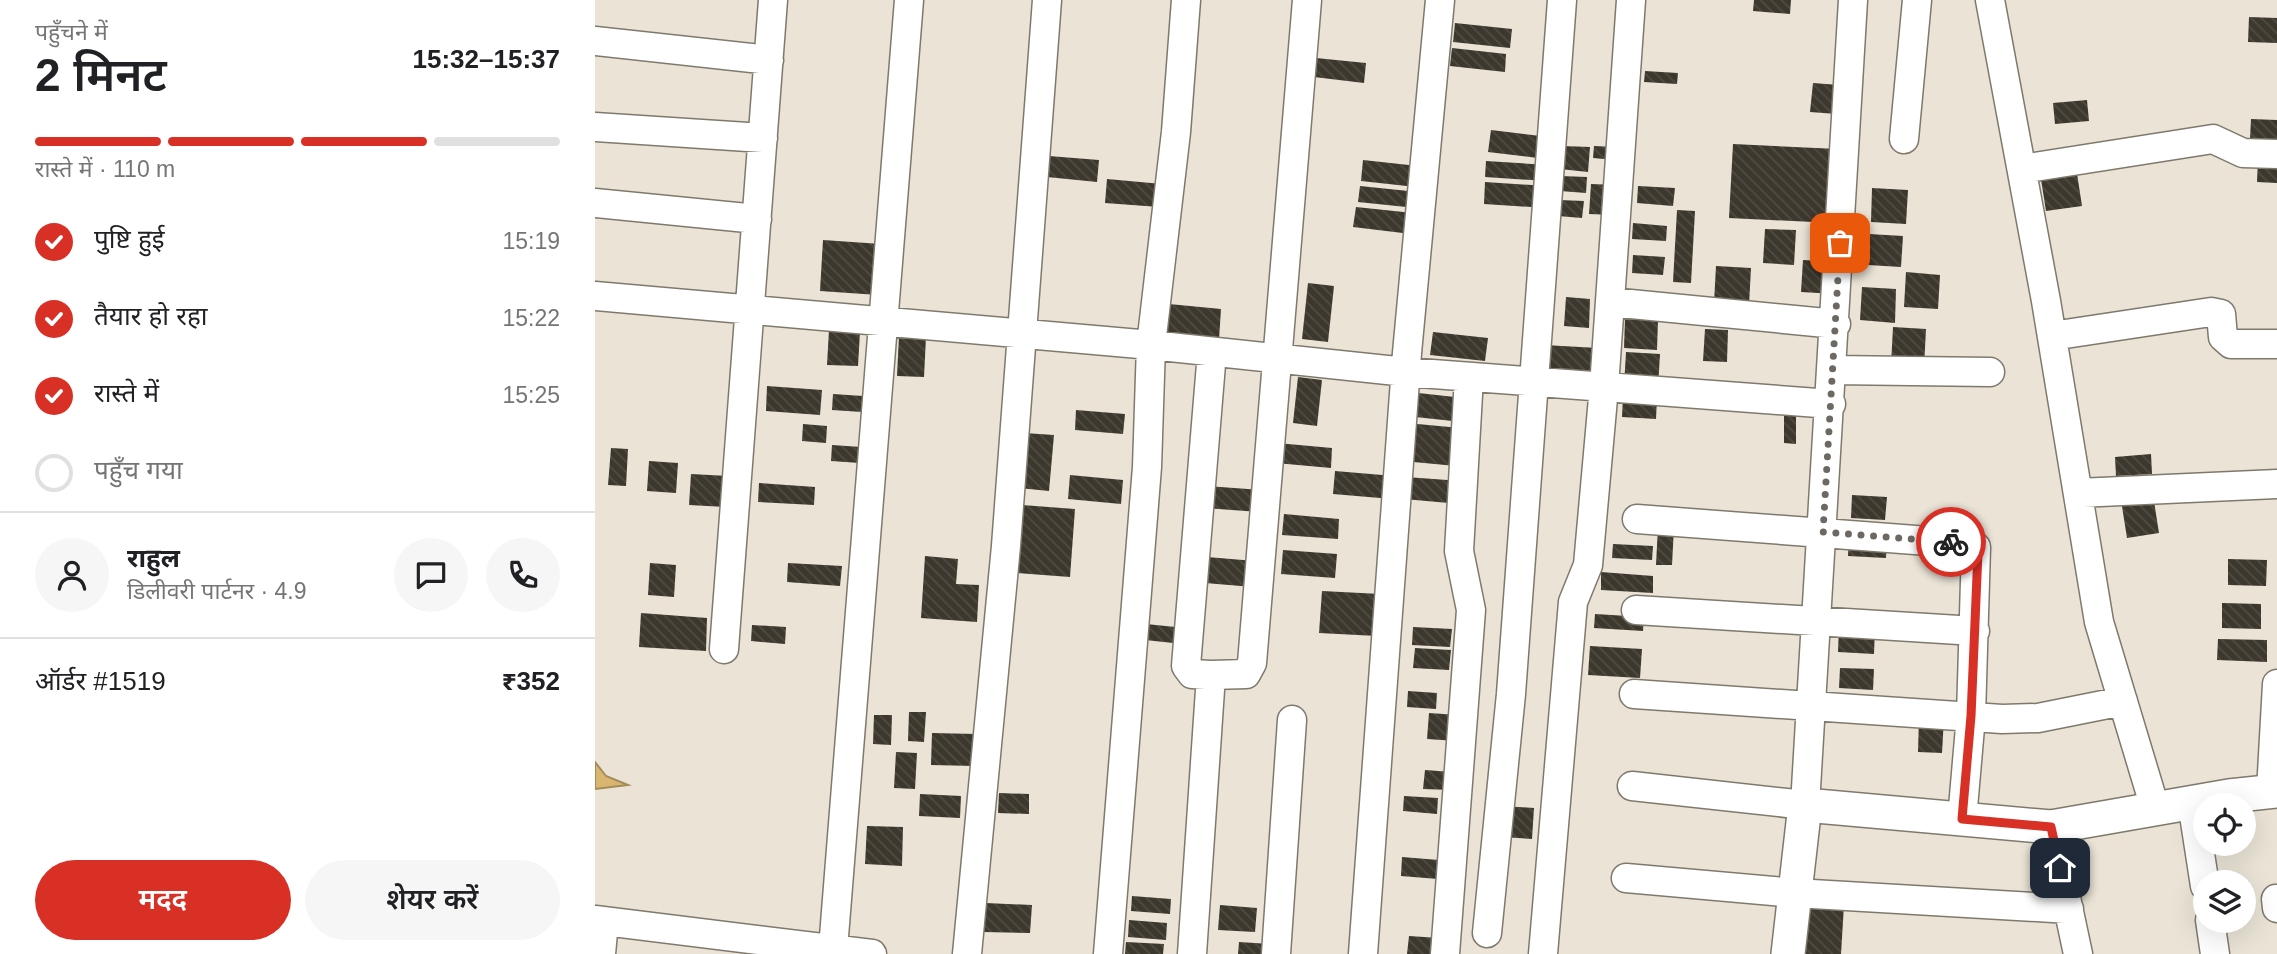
<!DOCTYPE html>
<html lang="hi">
<head>
<meta charset="utf-8">
<style>
  :root { --surface:#fff; --page:#f6f6f6; --text:#202124; --muted:#757577; --line:#e0e0e0; --accent:#d93025 }
  body { margin:0; font-family:Helvetica,"Noto Sans Devanagari",sans-serif; background:var(--page); color:var(--text); height:100vh; display:flex; flex-direction:column; font-size:26px; white-space:nowrap }
  * { box-sizing:border-box; margin:0 }
  p { font-size:23px; color:var(--muted) }
  .icon { flex:none; width:38px; height:38px; fill:none; stroke:currentColor; stroke-width:2; stroke-linecap:round; stroke-linejoin:round }
  .map { position:relative; flex:1; overflow:hidden }
  .panel { display:flex; flex-direction:column; background:var(--surface); width:595px }
  .panel>* { flex:none }
  .fabs { position:absolute; left:1598px; top:793px; display:grid; gap:14px }
  .fabs a { display:grid; place-items:center; width:63px; height:63px; border-radius:50%; background:var(--surface); box-shadow:0 7px 28px #0002; font-size:35px }
  .pin { position:absolute; display:grid; place-items:center; width:60px; height:60px; color:#fff; margin:-30px; border-radius:14px; box-shadow:0 4px 10px #0006 }
  .courier { position:absolute; display:grid; place-items:center; width:70px; height:70px; margin:-35px; border:5px solid #d93025; border-radius:50%; background:#fff; color:#222; box-shadow:0 2px 9px #0007 }
  .summary em { font-style:normal; font-weight:600 }
  .summary div { display:flex; flex-direction:column-reverse }
  .summary { display:flex; align-items:center; justify-content:space-between; height:119px; padding:0 35px }
  h1 { font-size:46px; font-weight:600; line-height:52px }
  .bar { display:grid; grid-template-columns:repeat(4,1fr); gap:10px 7px; align-content:center; height:84px; padding:0 35px }
  .bar i { height:9px; border-radius:5px; background:var(--line) }
  .bar .on { background:var(--accent) }
  .bar p { grid-column:span 4 }
  .line { display:flex; align-items:center; gap:18px; padding:0 35px; border-top:2px solid var(--line) }
  .line div { flex:1 }
  .round { display:grid; place-items:center; flex:none; width:74px; height:74px; border-radius:37px; background:var(--page) }
  ol { padding:0 35px; list-style:none }
  li { display:flex; align-items:center; gap:21px; height:77px }
  li p { margin-inline-start:auto }
  li .icon { padding:7px; border-radius:50%; background:var(--accent); color:#fff; stroke-width:4 }
  li:last-child { color:var(--muted) }
  li i { width:38px; height:38px; border:4px solid var(--line); border-radius:50% }
  .button { display:flex; gap:14px; margin-top:auto; padding:14px 35px }
  .button a { flex:1; height:80px; border-radius:42px; background:var(--accent); color:#fff; font-size:28px; font-weight:600; line-height:80px; text-align:center }
  .button a+a { background:var(--page); color:var(--text) }
  main { display:flex; flex:1; min-height:0 }
  .map>svg:first-child { display:block }
  .water { fill:#d8b670; stroke:#a48b59; stroke-width:2 }
  .building { fill:url(#building-back-hatch) }
  .lines { fill:none; stroke-linecap:round; stroke-linejoin:round }
  .minor-casing { stroke:#7f796d; stroke-width:31 }
  .tertiary-casing { stroke:#7f796d; stroke-width:36 }
  .minor { stroke:#fff; stroke-width:28 }
  .tertiary { stroke:#fff; stroke-width:33 }
  .done { stroke:#6d6962; stroke-width:7; stroke-dasharray:0 12.6 }
  .route { stroke:#d93025; stroke-width:9 }
</style>
</head>
<body>
<main>
<section class="panel">
<div class="summary"><div><h1>2 मिनट</h1><p>पहुँचने में</p></div><em>15:32–15:37</em></div>
<div class="bar"><i class="on"></i><i class="on"></i><i class="on"></i><i></i><p>रास्ते में · 110 m</p></div>
<ol>
<li><svg class="icon" aria-label="check" viewBox="0 0 24 24"><path d="M5 12l5 5 9-10"/></svg>पुष्टि हुई<p>15:19</p></li>
<li><svg class="icon" aria-label="check" viewBox="0 0 24 24"><path d="M5 12l5 5 9-10"/></svg>तैयार हो रहा<p>15:22</p></li>
<li><svg class="icon" aria-label="check" viewBox="0 0 24 24"><path d="M5 12l5 5 9-10"/></svg>रास्ते में<p>15:25</p></li>
<li><i></i>पहुँच गया</li>
</ol>
<div class="line" style="height:126px"><a class="round"><svg class="icon" aria-label="person" viewBox="0 0 24 24"><circle cx="12" cy="8" r="4"/><path d="M4 21q1-7 8-7t8 7"/></svg></a><div><b>राहुल</b><p>डिलीवरी पार्टनर · 4.9</p></div><a class="round"><svg class="icon" aria-label="chat" viewBox="0 0 24 24"><path d="M4 5h16v11H9l-5 4z"/></svg></a><a class="round"><svg class="icon" aria-label="phone" viewBox="0 0 24 24"><path d="M5 4h4l2 5-3 2q2 4 5 5l2-3 5 2v4C11 20 4 13 5 4z"/></svg></a></div>
<div class="line" style="height:91px"><div>ऑर्डर #1519</div><b>₹352</b></div>
<div class="button"><a>मदद</a><a>शेयर करें</a></div>
</section>
<div class="map">
<svg width="1682" height="954" viewBox="0 0 1682 954">
  <defs>
    <pattern id="building-back-hatch" width="6" height="6" patternUnits="userSpaceOnUse" patternTransform="scale(1.75)"><rect width="6" height="6" fill="#3d382e"/><path d="M-1 5l2 2M0 0l6 6M5-1l2 2" fill="none" stroke="#504c43"/></pattern>
  </defs>
  <rect width="100%" height="100%" fill="#eae3d6"/>
  <path class="water" d="M 0,762 L 11,776 L 33,785 L 0,789 Z"/>
  <path class="building" d="M 1159,0 L 1196,0 L 1195,14 L 1158,11 Z
    M 1654,17 L 1682,18 L 1682,43 L 1653,42 Z
    M 860,23 L 917,29 L 915,48 L 858,42 Z
    M 857,48 L 911,54 L 910,72 L 855,66 Z
    M 721,58 L 771,63 L 769,83 L 719,77 Z
    M 1050,71 L 1083,73 L 1082,84 L 1049,82 Z
    M 1218,83 L 1244,85 L 1242,114 L 1215,112 Z
    M 1492,100 L 1494,121 L 1460,124 L 1458,103 Z
    M 1656,119 L 1682,120 L 1682,140 L 1655,139 Z
    M 896,130 L 953,137 L 951,159 L 893,152 Z
    M 1138,144 L 1243,149 L 1238,223 L 1134,218 Z
    M 967,146 L 995,147 L 993,172 L 965,169 Z
    M 999,146 L 1020,147 L 1020,160 L 998,158 Z
    M 454,156 L 504,160 L 502,182 L 452,177 Z
    M 1663,157 L 1682,157 L 1682,183 L 1662,182 Z
    M 768,160 L 823,166 L 821,187 L 766,181 Z
    M 891,161 L 952,165 L 951,181 L 890,177 Z
    M 1481,167 L 1487,206 L 1451,211 L 1445,173 Z
    M 966,176 L 992,177 L 991,193 L 965,191 Z
    M 512,179 L 567,184 L 564,207 L 510,203 Z
    M 890,182 L 952,186 L 951,208 L 889,204 Z
    M 996,184 L 1021,185 L 1019,215 L 994,214 Z
    M 765,186 L 823,192 L 821,208 L 763,202 Z
    M 1043,186 L 1080,188 L 1078,206 L 1042,203 Z
    M 1277,188 L 1313,190 L 1311,224 L 1276,222 Z
    M 964,200 L 989,201 L 987,218 L 963,216 Z
    M 761,207 L 818,213 L 816,234 L 758,227 Z
    M 1082,210 L 1100,211 L 1096,283 L 1078,282 Z
    M 1038,223 L 1072,226 L 1071,241 L 1037,239 Z
    M 1170,229 L 1201,230 L 1199,265 L 1168,263 Z
    M 1274,234 L 1308,236 L 1306,267 L 1273,265 Z
    M 228,240 L 286,244 L 283,295 L 225,291 Z
    M 1038,255 L 1070,257 L 1068,275 L 1037,273 Z
    M 1208,260 L 1242,262 L 1240,294 L 1206,292 Z
    M 1121,266 L 1156,268 L 1154,305 L 1119,303 Z
    M 1311,272 L 1345,275 L 1343,309 L 1309,307 Z
    M 713,283 L 739,286 L 733,342 L 707,339 Z
    M 1267,287 L 1301,289 L 1300,323 L 1265,320 Z
    M 971,297 L 995,299 L 994,328 L 969,326 Z
    M 574,304 L 626,309 L 624,340 L 571,336 Z
    M 1030,318 L 1063,320 L 1062,350 L 1029,348 Z
    M 1298,327 L 1331,329 L 1329,367 L 1296,365 Z
    M 1110,329 L 1133,330 L 1132,362 L 1108,361 Z
    M 234,330 L 265,332 L 263,366 L 232,365 Z
    M 838,332 L 893,338 L 890,361 L 835,355 Z
    M 304,336 L 331,337 L 329,377 L 302,376 Z
    M 949,345 L 1003,348 L 1001,382 L 947,379 Z
    M 1031,352 L 1065,354 L 1063,388 L 1029,386 Z
    M 703,377 L 727,380 L 722,426 L 698,423 Z
    M 172,386 L 227,390 L 225,415 L 171,411 Z
    M 814,392 L 869,398 L 867,422 L 811,416 Z
    M 238,394 L 268,396 L 267,412 L 237,410 Z
    M 1028,396 L 1062,398 L 1061,419 L 1027,417 Z
    M 481,410 L 530,414 L 528,434 L 480,430 Z
    M 1189,411 L 1201,411 L 1201,444 L 1189,443 Z
    M 812,423 L 865,428 L 861,466 L 808,461 Z
    M 208,424 L 232,426 L 231,443 L 207,441 Z
    M 429,433 L 459,435 L 454,491 L 424,488 Z
    M 682,443 L 737,448 L 736,468 L 681,463 Z
    M 237,445 L 266,447 L 265,463 L 236,461 Z
    M 16,448 L 33,449 L 31,486 L 13,485 Z
    M 1556,454 L 1557,474 L 1521,476 L 1520,457 Z
    M 54,461 L 83,463 L 81,493 L 52,491 Z
    M 740,471 L 799,476 L 797,499 L 738,494 Z
    M 96,474 L 133,476 L 131,507 L 94,505 Z
    M 475,475 L 528,480 L 526,504 L 473,499 Z
    M 811,477 L 866,481 L 865,504 L 809,499 Z
    M 164,483 L 220,487 L 219,505 L 163,502 Z
    M 612,486 L 666,490 L 664,512 L 610,508 Z
    M 1257,495 L 1292,497 L 1290,520 L 1256,518 Z
    M 1558,495 L 1564,533 L 1532,538 L 1526,500 Z
    M 427,505 L 480,509 L 475,577 L 422,573 Z
    M 689,514 L 744,519 L 743,539 L 687,535 Z
    M 1063,526 L 1079,527 L 1077,565 L 1061,565 Z
    M 1254,536 L 1292,539 L 1291,558 L 1253,556 Z
    M 1018,544 L 1058,546 L 1057,560 L 1017,558 Z
    M 688,550 L 742,554 L 740,578 L 686,574 Z
    M 330,556 L 363,559 L 361,584 L 384,585 L 382,622 L 326,618 Z
    M 600,556 L 660,561 L 658,587 L 598,582 Z
    M 1633,559 L 1672,560 L 1671,586 L 1633,585 Z
    M 55,563 L 81,565 L 79,597 L 53,595 Z
    M 193,563 L 247,566 L 245,586 L 192,582 Z
    M 1006,572 L 1058,576 L 1058,593 L 1006,590 Z
    M 727,591 L 785,594 L 782,636 L 724,633 Z
    M 1627,603 L 1666,604 L 1666,629 L 1627,628 Z
    M 46,613 L 112,618 L 111,651 L 44,647 Z
    M 1000,614 L 1049,617 L 1048,631 L 999,628 Z
    M 551,624 L 590,628 L 588,644 L 550,640 Z
    M 157,625 L 191,627 L 190,644 L 156,641 Z
    M 1244,625 L 1280,627 L 1279,654 L 1243,652 Z
    M 818,627 L 857,629 L 855,647 L 817,645 Z
    M 1623,639 L 1672,640 L 1672,662 L 1622,660 Z
    M 995,646 L 1047,649 L 1045,678 L 993,675 Z
    M 820,648 L 856,650 L 854,670 L 818,668 Z
    M 1245,668 L 1279,669 L 1278,690 L 1244,688 Z
    M 813,691 L 842,693 L 841,709 L 812,707 Z
    M 314,712 L 331,712 L 329,742 L 313,741 Z
    M 834,713 L 863,715 L 862,741 L 832,739 Z
    M 279,715 L 297,715 L 296,745 L 278,744 Z
    M 1324,717 L 1349,718 L 1347,753 L 1323,752 Z
    M 337,733 L 381,734 L 380,766 L 336,765 Z
    M 301,752 L 322,753 L 320,789 L 299,788 Z
    M 830,770 L 857,772 L 856,790 L 828,789 Z
    M 404,793 L 434,794 L 434,814 L 403,813 Z
    M 325,794 L 366,796 L 365,818 L 324,816 Z
    M 809,796 L 843,798 L 842,814 L 808,811 Z
    M 908,806 L 939,808 L 937,839 L 907,837 Z
    M 272,826 L 308,827 L 307,866 L 270,864 Z
    M 807,857 L 844,860 L 843,879 L 806,876 Z
    M 537,896 L 576,899 L 575,914 L 536,911 Z
    M 391,903 L 437,905 L 435,933 L 389,932 Z
    M 1212,903 L 1249,905 L 1246,954 L 1210,954 Z
    M 625,905 L 662,908 L 660,932 L 623,930 Z
    M 534,920 L 572,923 L 571,940 L 533,937 Z
    M 814,936 L 844,938 L 843,954 L 812,954 Z
    M 531,942 L 569,944 L 568,954 L 530,954 Z
    M 644,942 L 675,944 L 675,954 L 643,954 Z"/>
  <g class="lines">
    <defs>
      <path id="minor" d="M 1395,0 L 1451,301 L 1504,622 L 1560,808
        M 0,41 L 174,60
        M 0,127 L 168,138
        M 1309,139 L 1322,0
        M 1427,169 L 1618,139 L 1648,153 L 1682,154
        M 0,203 L 162,219
        M 0,296 L 556,345 L 811,372 L 1236,404
        M 1015,302 L 1241,324
        M 1457,336 L 1616,312 L 1626,314 L 1628,337 L 1636,344 L 1682,344
        M 1238,370 L 1395,372
        M 1483,493 L 1682,484
        M 1042,519 L 1373,544 L 1381,547 L 1376,716 L 1367,819
        M 1041,610 L 1380,631
        M 129,649 L 178,0
        M 616,675 L 597,674 L 591,666 L 617,352
        M 1039,694 L 1407,719 L 1443,718 L 1528,701
        M 1037,786 L 1210,805 L 1258,0
        M 1676,791 L 1682,684
        M 1597,802 L 1610,886
        M 1456,827 L 1483,954
        M 1031,878 L 1200,893 L 1474,909
        M 1681,899 L 1682,908
        M 0,920 L 277,954
        M 1615,920 L 1620,954
        M 892,933 L 916,694 L 967,0
        M 238,949 L 314,0
        M 6,954 L 9,921
        M 372,954 L 411,546 L 452,0
        M 513,954 L 552,467 L 556,345 L 581,132 L 591,0
        M 597,954 L 616,675 L 651,674 L 657,663 L 712,0
        M 681,954 L 697,720
        M 768,954 L 812,353 L 845,0
        M 850,954 L 876,610 L 864,551 L 874,377
        M 948,954 L 978,602 L 993,565 L 1009,387 L 1036,0"/>
      <path id="tertiary" d="M 1193,954 L 1210,805 L 1456,827 L 1634,796 L 1682,791"/>
    </defs>
    <use href="#minor" class="minor-casing"/>
    <use href="#tertiary" class="tertiary-casing"/>
    <use href="#minor" class="minor"/>
    <use href="#tertiary" class="tertiary"/>
  </g>
  <g class="lines">
    <path class="done" d="M 1245,243 L 1228,532 L 1356,542"/>
    <path class="route" d="M 1356,542 L 1378,545 L 1383,552 L 1376,716 L 1367,819 L 1456,827 L 1465,868"/>
  </g>
</svg>
<div class="fabs">
<a><svg class="icon" aria-label="locate" viewBox="0 0 24 24"><circle cx="12" cy="12" r="6"/><path d="M12 2v4M12 18v4M2 12h4M18 12h4"/></svg></a>
<a><svg class="icon" aria-label="layers" viewBox="0 0 24 24"><path d="M12 4l9 5-9 5-9-5zM3 14l9 5 9-5"/></svg></a>
</div>
<div class="pin" style="left:1245px;top:243px;background:#ea580c"><svg class="icon" aria-label="bag" viewBox="0 0 24 24"><path d="M5 8h14l-1 12H6zM9 8a3 3 0 0 1 6 0"/></svg></div>
<div class="pin" style="left:1465px;top:868px;background:#1f2937"><svg class="icon" aria-label="home" viewBox="0 0 24 24"><path d="M3 11l9-7 9 7M6 9v11h12V9"/></svg></div>
<div class="courier" style="left:1356px;top:542px"><svg class="icon" aria-label="bike" viewBox="0 0 24 24"><circle cx="6" cy="16" r="4"/><circle cx="18" cy="16" r="4"/><path d="M6 16l4-8h5l3 8M10 8l3 8H6M13 5h3"/></svg></div>
</div>
</main>
</body>
</html>
